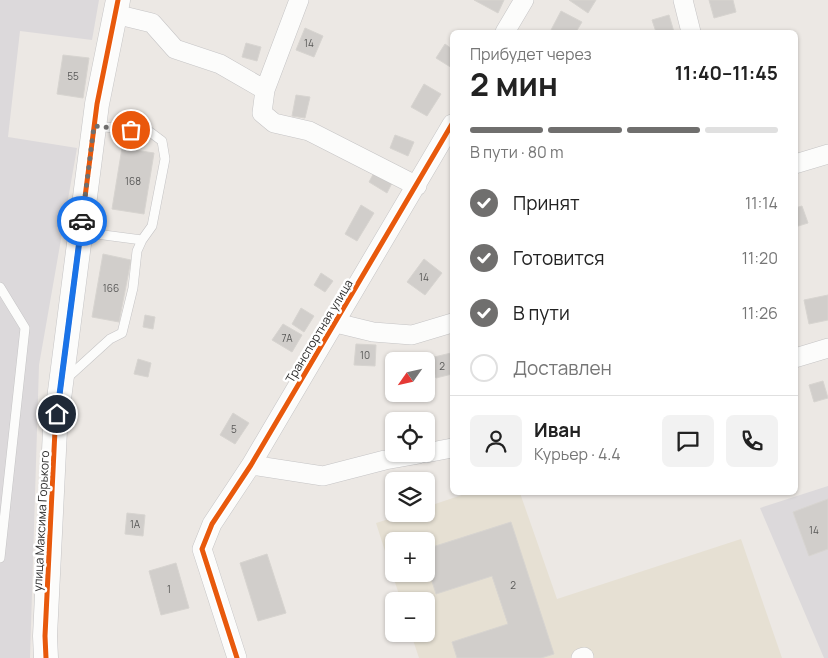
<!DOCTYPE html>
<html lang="ru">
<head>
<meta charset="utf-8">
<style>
  :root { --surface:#fff; --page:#f2f2f2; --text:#222; --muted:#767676; --line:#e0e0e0; --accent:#706f6e }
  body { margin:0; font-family:Manrope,sans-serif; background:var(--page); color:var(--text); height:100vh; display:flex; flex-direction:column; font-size:19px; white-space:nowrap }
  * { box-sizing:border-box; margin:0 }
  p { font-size:16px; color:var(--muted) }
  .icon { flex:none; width:28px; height:28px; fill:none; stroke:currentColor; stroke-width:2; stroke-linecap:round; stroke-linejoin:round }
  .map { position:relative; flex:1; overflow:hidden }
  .drawer { position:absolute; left:450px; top:30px; width:348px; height:465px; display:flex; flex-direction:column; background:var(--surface); border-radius:8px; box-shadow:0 1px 4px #0004 }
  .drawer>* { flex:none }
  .needle { width:32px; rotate:236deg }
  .buttons { position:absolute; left:385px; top:352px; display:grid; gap:10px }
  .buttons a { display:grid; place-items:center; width:50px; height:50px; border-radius:8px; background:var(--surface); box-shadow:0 1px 4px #0004; font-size:25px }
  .pin { position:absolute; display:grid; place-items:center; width:42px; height:42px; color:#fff; margin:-21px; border:2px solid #fff; border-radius:50%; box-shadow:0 1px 5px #0007 }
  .courier { position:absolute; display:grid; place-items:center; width:50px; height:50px; margin:-25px; border:4px solid #1a73e8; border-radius:50%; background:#fff; color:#222; box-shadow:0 1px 6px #0007 }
  .head em { font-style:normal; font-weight:700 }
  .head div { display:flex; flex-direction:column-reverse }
  .head { display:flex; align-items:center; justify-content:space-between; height:85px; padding:0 20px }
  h1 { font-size:32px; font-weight:700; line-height:38px }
  .bar { display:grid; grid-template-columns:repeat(4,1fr); gap:8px 5px; align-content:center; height:60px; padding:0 20px }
  .bar i { height:6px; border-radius:4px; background:var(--line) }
  .bar .active { background:var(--accent) }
  .bar p { grid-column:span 4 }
  .line { display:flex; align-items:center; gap:12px; padding:0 20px; border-top:1px solid var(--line) }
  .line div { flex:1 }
  .round { display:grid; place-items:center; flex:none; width:52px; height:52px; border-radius:8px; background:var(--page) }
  ol { padding:0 20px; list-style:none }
  li { display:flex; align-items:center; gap:15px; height:55px }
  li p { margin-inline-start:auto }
  li .icon { padding:5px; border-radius:50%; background:var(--accent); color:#fff; stroke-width:4 }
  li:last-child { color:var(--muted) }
  li i { width:28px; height:28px; border:2px solid var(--line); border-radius:50% }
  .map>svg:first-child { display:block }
  .industrial { fill:#dcd9db }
  .education { fill:#e6e0d3; fill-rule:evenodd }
  .building { fill:#d1cecb; stroke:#d7d4d0 }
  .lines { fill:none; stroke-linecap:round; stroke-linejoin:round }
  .service-casing { stroke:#c5c4c5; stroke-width:10 }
  .minor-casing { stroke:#c5c4c5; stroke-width:20 }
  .tertiary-casing { stroke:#c5c4c5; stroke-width:25 }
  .service { stroke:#fcfcfb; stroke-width:9 }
  .minor { stroke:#fcfcfb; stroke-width:19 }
  .tertiary { stroke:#fcfcfb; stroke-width:24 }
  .cycleway-casing { stroke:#fff; stroke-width:8 }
  .cycleway { stroke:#e8590c; stroke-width:5 }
  .done { stroke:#706f6e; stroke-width:5; stroke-dasharray:0 9 }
  .route { stroke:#1a73e8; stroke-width:6 }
  .labels { text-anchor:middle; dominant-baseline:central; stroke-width:5; stroke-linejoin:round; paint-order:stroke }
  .number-label { font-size:10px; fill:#585857 }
  .street-label { font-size:12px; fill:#2e2e2e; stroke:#fff }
</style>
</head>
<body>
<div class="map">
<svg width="828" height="658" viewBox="0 0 828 658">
  <rect width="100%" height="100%" fill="#ece8e4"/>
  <path class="industrial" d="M 0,0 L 99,0 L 92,40 L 20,31 L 8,137 L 77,148 L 39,365 L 30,658 L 0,658 Z
    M 828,486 L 828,658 L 824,658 L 760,508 Z"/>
  <path class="education" d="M 468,493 L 520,493 L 557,599 L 741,539 L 782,658 L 419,658 L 411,634 L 426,634 L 426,601 L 401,601 L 376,523 L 405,514 L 426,514 L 426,507 ZM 394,541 L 426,541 L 426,574 L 394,574 Z"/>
  <path class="building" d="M 474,0 L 504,0 L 498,13 Z
    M 569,0 L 596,0 L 588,13 Z
    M 709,0 L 733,0 L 736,12 L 714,18 Z
    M 561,11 L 582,22 L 576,32 L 556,32 L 551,30 Z
    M 669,15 L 674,32 L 656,32 L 652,20 Z
    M 305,28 L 323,36 L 314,57 L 296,50 Z
    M 246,43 L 261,47 L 257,61 L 242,57 Z
    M 445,44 L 452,49 L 452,68 L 436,58 Z
    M 63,55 L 89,58 L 83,98 L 57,94 Z
    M 424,84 L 441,94 L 427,116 L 411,107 Z
    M 296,95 L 310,97 L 305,118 L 292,116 Z
    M 395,135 L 414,142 L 408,156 L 390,148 Z
    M 122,148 L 154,153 L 144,214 L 112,209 Z
    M 376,169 L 394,179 L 387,193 L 369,182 Z
    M 361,205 L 374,213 L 357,241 L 345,234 Z
    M 802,206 L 808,223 L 795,227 L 795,208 Z
    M 103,254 L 131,260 L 119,322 L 92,317 Z
    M 424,259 L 442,273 L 425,295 L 407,282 Z
    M 321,273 L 333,281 L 325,292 L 314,285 Z
    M 828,295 L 828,320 L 809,324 L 804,300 Z
    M 301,308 L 314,316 L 304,332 L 292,324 Z
    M 145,315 L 155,317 L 153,329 L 143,327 Z
    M 283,324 L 302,335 L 292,352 L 272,340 Z
    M 356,344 L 376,345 L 375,366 L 354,365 Z
    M 451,353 L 452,374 L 436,378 L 430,358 Z
    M 138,359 L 151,363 L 148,377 L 134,374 Z
    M 823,381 L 828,398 L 814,402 L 809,385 Z
    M 233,413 L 249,423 L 235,444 L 220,435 Z
    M 828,499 L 828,549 L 809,556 L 793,512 Z
    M 127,513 L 145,515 L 143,536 L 125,534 Z
    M 511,522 L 554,654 L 541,658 L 457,658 L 452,642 L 508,624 L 492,576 L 436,594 L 426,562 L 426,549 Z
    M 267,554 L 286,613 L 258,621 L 240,563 Z
    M 176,563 L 189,608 L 161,615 L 149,571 Z"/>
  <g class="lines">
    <defs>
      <path id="service" d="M 81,232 L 142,240
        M 0,287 L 25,328 L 0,558
        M 66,379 L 110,339 L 122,333 L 133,288 L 137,251 L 142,240 L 152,226 L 165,159 L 162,141 L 150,132 L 96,126"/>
      <path id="minor" d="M 683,0 L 691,32
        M 115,14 L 152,23 L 175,49 L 220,64 L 265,90 L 262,113 L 274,123 L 309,131 L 417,186
        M 505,32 L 524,0
        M 265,90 L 299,0
        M 795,164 L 828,154
        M 336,323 L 373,332 L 412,335 L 452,323
        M 795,358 L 828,348
        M 426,453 L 452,448
        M 251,465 L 323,476 L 385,460 L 419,454
        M 237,658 L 202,549 L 212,524 L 251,465 L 452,124
        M 581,658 L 584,657"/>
      <path id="tertiary" d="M 46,658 L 45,636 L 55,430 L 97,104 L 118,0"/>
    </defs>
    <use href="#service" class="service-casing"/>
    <use href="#minor" class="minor-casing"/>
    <use href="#tertiary" class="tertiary-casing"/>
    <use href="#service" class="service"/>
    <use href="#minor" class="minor"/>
    <use href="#tertiary" class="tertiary"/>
    <defs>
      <path id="cycleway" d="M 46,658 L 45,636 L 55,430 L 97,104 L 118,0
        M 237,658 L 202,549 L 212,524 L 251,465 L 452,124"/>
    </defs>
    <use href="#cycleway" class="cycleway-casing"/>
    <use href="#cycleway" class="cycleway"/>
  </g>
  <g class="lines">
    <path class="done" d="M 82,221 L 94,126 L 131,130"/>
    <path class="route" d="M 57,414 L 82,221"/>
  </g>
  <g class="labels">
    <g class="number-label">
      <text x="309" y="43">14</text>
      <text x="73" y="76">55</text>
      <text x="133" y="181">168</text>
      <text x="424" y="277">14</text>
      <text x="111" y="288">166</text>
      <text x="287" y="338">7А</text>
      <text x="365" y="355">10</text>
      <text x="442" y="366">2</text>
      <text x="234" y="429">5</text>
      <text x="135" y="524">1А</text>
      <text x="814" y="530">14</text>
      <text x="513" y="585">2</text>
      <text x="169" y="589">1</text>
    </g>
    <g class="street-label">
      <text transform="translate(319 331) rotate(-59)">Транспортная улица</text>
      <text transform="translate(41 521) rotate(-87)">улица Максима Горького</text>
    </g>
  </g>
</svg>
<div class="buttons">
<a><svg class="needle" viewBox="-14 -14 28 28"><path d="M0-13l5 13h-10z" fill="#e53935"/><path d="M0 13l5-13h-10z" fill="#767676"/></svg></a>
<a><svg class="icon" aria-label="locate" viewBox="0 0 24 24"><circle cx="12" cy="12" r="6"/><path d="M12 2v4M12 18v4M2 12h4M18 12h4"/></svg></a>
<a><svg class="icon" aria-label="layers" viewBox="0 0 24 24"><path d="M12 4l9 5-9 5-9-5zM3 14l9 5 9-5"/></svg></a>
<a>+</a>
<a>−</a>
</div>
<div class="pin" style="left:131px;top:130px;background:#ea580c"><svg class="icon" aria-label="bag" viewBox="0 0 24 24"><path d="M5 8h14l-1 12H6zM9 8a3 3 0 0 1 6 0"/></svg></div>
<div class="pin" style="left:57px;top:414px;background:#1f2937"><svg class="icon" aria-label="home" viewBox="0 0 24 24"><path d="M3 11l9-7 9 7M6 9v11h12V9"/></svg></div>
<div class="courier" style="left:82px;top:221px"><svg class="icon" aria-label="car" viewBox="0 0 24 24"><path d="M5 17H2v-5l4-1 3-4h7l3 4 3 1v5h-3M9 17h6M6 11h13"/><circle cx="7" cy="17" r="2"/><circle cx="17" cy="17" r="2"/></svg></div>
<section class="drawer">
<div class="head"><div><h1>2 мин</h1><p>Прибудет через</p></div><em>11:40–11:45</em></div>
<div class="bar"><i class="active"></i><i class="active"></i><i class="active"></i><i></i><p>В пути · 80 m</p></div>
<ol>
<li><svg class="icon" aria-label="check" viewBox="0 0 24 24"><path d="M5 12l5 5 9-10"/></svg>Принят<p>11:14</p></li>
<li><svg class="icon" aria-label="check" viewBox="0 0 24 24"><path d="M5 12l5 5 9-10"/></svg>Готовится<p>11:20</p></li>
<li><svg class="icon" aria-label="check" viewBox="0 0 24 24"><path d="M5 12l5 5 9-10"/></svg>В пути<p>11:26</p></li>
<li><i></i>Доставлен</li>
</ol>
<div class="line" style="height:90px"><a class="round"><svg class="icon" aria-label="person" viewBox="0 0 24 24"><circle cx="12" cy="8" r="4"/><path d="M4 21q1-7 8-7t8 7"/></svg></a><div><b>Иван</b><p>Курьер · 4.4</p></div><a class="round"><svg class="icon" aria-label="chat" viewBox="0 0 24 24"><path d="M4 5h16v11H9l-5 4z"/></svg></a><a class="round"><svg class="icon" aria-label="phone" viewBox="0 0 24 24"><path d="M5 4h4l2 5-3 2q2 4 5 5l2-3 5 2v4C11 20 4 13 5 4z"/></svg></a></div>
</section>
</div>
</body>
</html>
